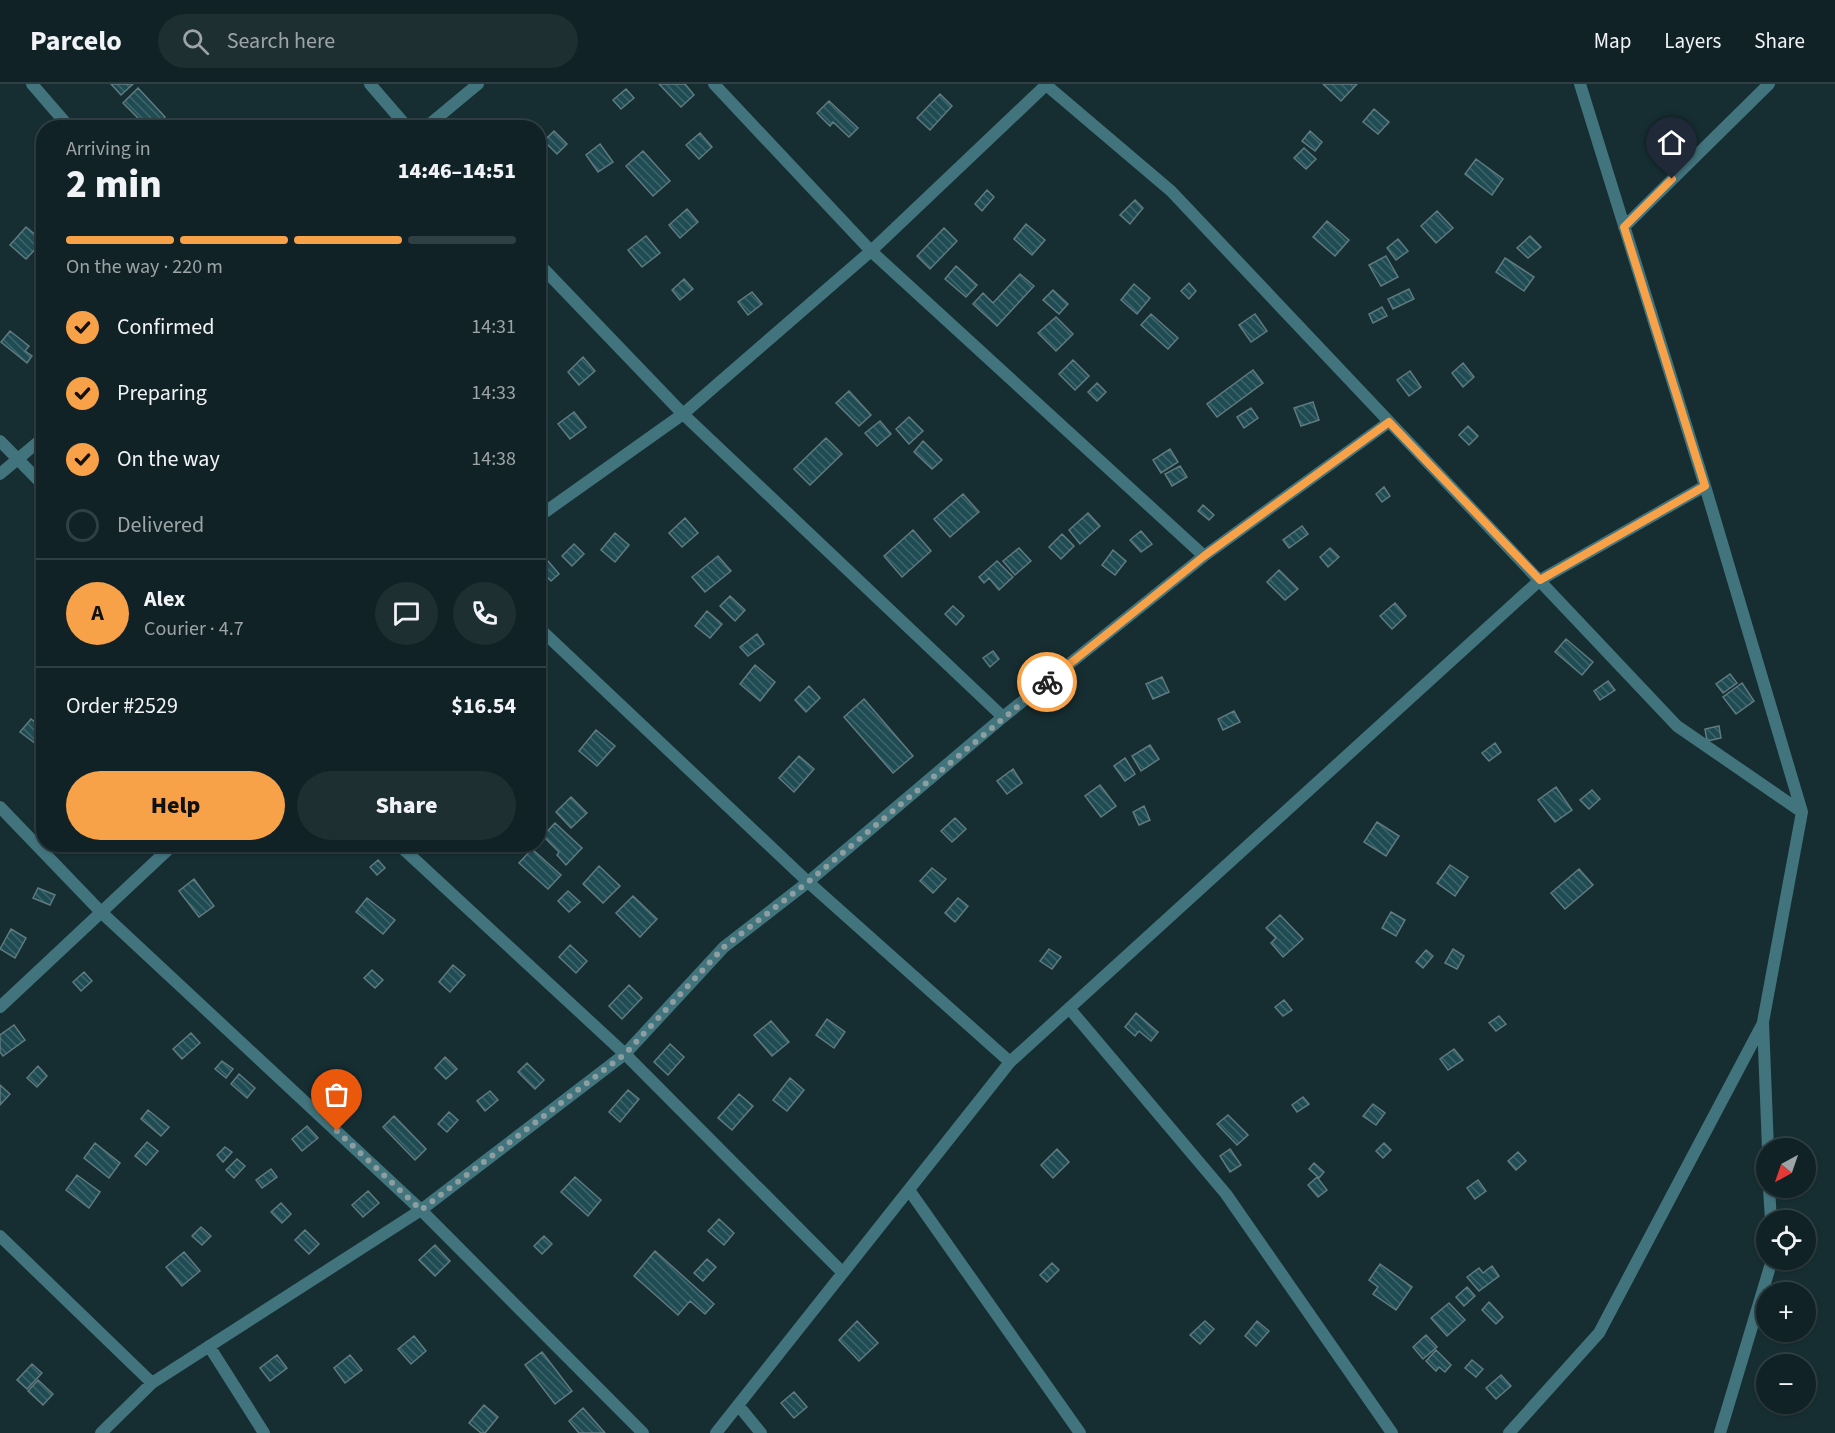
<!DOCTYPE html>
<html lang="en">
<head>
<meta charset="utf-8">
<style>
  :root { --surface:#102226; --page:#1e2f32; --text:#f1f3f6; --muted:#9ca4a7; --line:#303f43; --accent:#f7a149 }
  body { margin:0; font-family:"Source Sans 3",sans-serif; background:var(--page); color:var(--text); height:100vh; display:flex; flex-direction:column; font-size:22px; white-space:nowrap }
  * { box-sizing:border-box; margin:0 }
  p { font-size:20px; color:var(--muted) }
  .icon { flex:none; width:33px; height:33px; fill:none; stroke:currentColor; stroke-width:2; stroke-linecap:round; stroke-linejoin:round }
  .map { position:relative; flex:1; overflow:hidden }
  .drawer { position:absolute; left:36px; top:36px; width:510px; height:732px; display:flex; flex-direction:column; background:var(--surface); border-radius:24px; box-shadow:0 2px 4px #0004,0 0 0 2px var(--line) }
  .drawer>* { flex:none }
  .needle { width:39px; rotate:220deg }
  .buttons { position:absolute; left:1756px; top:1054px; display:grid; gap:12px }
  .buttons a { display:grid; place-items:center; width:60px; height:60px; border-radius:50%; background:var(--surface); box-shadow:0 2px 4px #0004,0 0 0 2px var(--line); font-size:30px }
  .pin { position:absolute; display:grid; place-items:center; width:51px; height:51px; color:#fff; margin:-62px -26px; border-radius:50% 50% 50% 0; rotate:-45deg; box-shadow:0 0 6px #0007 }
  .pin .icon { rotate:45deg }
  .courier { position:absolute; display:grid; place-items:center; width:60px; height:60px; margin:-30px; border:4px solid #f7a149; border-radius:50%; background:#fff; color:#222; box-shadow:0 2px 8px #0007 }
  .overview em { font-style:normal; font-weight:800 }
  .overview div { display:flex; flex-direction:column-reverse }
  .overview { display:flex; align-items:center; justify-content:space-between; height:102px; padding:0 30px }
  h1 { font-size:39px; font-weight:800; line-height:45px }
  .bar { display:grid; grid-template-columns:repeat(4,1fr); gap:9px 6px; align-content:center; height:72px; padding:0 30px }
  .bar i { height:8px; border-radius:4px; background:var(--line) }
  .bar .selected { background:var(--accent) }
  .bar p { grid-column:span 4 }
  .line { display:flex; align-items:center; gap:15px; padding:0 30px; border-top:2px solid var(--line) }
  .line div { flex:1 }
  .round { display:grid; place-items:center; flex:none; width:63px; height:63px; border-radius:32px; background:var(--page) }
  ol { padding:0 30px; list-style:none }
  li { display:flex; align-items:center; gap:18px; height:66px }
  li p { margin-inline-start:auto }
  li .icon { padding:6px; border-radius:50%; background:var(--accent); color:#111; stroke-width:4 }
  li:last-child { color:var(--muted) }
  li i { width:33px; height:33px; border:3px solid var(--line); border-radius:50% }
  .cta { display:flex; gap:12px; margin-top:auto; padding:12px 30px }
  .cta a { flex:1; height:69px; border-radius:36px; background:var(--accent); color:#111; font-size:24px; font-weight:800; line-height:69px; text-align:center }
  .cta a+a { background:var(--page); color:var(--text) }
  header { display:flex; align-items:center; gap:36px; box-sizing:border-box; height:84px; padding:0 30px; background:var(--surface); border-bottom:2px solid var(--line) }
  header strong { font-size:28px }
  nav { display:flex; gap:33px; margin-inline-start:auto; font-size:21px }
  .search { width:420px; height:54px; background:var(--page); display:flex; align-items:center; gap:15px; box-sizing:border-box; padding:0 21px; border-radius:33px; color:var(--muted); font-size:22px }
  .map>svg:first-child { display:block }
  .building { fill:url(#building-back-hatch); stroke:#607a7f; stroke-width:1.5 }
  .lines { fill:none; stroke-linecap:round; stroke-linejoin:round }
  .street { stroke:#42747d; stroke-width:12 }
  .done { stroke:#8c9ea0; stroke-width:6; stroke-dasharray:0 10.8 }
  .route { stroke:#f7a149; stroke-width:8 }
</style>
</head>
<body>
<header>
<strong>Parcelo</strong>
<div class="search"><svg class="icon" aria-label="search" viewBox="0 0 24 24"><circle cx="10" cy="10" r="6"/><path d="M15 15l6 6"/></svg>Search here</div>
<nav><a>Map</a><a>Layers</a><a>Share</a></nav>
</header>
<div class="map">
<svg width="1835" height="1349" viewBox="0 0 1835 1349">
  <defs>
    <pattern id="building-back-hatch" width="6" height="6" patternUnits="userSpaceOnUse" patternTransform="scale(1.5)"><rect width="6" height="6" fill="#1f4b53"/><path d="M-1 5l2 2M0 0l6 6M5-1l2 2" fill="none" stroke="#3e646b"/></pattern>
  </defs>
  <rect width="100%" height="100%" fill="#162e32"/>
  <path class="building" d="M 111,0 L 133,0 L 121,11 Z
    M 659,0 L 685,0 L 694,11 L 681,23 Z
    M 1323,0 L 1357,0 L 1341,17 Z
    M 138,4 L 165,33 L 154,44 L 148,44 L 123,19 Z
    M 626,5 L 634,14 L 621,25 L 613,16 Z
    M 940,10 L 952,22 L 930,46 L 917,34 Z
    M 829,17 L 858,44 L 849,53 L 833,38 L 830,42 L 817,29 Z
    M 1374,25 L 1389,38 L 1378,50 L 1363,38 Z
    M 554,47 L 567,60 L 557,70 L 544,57 Z
    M 1310,47 L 1322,58 L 1315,67 L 1302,57 Z
    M 700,49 L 712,63 L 699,75 L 686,61 Z
    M 600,60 L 613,78 L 598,88 L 586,71 Z
    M 1304,64 L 1316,75 L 1306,85 L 1294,74 Z
    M 643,67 L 670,97 L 653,112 L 626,82 Z
    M 1476,75 L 1503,95 L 1492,111 L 1465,90 Z
    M 987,106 L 994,113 L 982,127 L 975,120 Z
    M 1135,116 L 1143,124 L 1130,140 L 1120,131 Z
    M 687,125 L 698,138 L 680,154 L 669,141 Z
    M 1437,127 L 1453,144 L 1436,159 L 1421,142 Z
    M 1327,137 L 1349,156 L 1335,172 L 1313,153 Z
    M 1026,140 L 1045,156 L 1032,171 L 1014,155 Z
    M 26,143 L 43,157 L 26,175 L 10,161 Z
    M 944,144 L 957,157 L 930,185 L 917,172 Z
    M 646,152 L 660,169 L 642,183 L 628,166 Z
    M 1530,152 L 1541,163 L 1528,174 L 1517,164 Z
    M 1398,155 L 1408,167 L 1396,176 L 1387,164 Z
    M 1386,172 L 1398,193 L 1381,202 L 1369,181 Z
    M 1505,174 L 1534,193 L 1524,207 L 1496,188 Z
    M 956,182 L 977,201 L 966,213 L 945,195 Z
    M 1020,190 L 1034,202 L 997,242 L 973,220 L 983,209 L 993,219 Z
    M 684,195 L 693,205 L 680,216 L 672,206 Z
    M 1189,199 L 1196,207 L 1189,215 L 1181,207 Z
    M 1134,200 L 1150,214 L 1137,230 L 1121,216 Z
    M 1409,205 L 1414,215 L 1393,225 L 1388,215 Z
    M 1053,206 L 1068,220 L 1059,230 L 1043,216 Z
    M 752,208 L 762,220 L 748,231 L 738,218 Z
    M 1382,223 L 1387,232 L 1373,239 L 1369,230 Z
    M 1151,230 L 1178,254 L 1168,265 L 1141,241 Z
    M 1255,230 L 1267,247 L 1251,258 L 1239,241 Z
    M 1056,233 L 1073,250 L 1056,267 L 1038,249 Z
    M 10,247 L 29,262 L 25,267 L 32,272 L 27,279 L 1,258 Z
    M 583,273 L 595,287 L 579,301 L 568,288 Z
    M 1073,276 L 1089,292 L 1075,306 L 1059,290 Z
    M 1463,279 L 1474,293 L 1463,303 L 1452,289 Z
    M 1253,286 L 1263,299 L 1217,333 L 1207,320 Z
    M 1410,287 L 1421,303 L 1409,312 L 1397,296 Z
    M 1097,299 L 1106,308 L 1097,317 L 1088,308 Z
    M 849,307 L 871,331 L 859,342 L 836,319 Z
    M 1313,318 L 1319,336 L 1301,342 L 1294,324 Z
    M 1251,324 L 1258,334 L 1244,344 L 1237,333 Z
    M 574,328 L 586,343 L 570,355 L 558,340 Z
    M 909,333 L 923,347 L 909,360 L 896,345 Z
    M 880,337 L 891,350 L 877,362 L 865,349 Z
    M 1468,342 L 1478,352 L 1469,361 L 1459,351 Z
    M 826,354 L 842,370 L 810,401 L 794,385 Z
    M 923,357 L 942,376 L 932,385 L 914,368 Z
    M 1170,365 L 1178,378 L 1161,389 L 1153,376 Z
    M 1180,382 L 1187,393 L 1172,402 L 1165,390 Z
    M 1384,403 L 1390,412 L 1382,418 L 1376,410 Z
    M 963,410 L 979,428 L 950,453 L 934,435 Z
    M 1203,421 L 1214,431 L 1209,436 L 1198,427 Z
    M 1088,429 L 1100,442 L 1080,460 L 1069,446 Z
    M 685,434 L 698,449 L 682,463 L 669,449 Z
    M 1302,442 L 1308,450 L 1289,464 L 1283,456 Z
    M 913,446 L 931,467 L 902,493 L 884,472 Z
    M 1141,447 L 1152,460 L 1141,468 L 1130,456 Z
    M 615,449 L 629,461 L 615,478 L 601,466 Z
    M 1062,450 L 1074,462 L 1061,475 L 1049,463 Z
    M 574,460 L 584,470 L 572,482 L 562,472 Z
    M 1019,464 L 1031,477 L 1015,491 L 1003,477 Z
    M 1330,464 L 1339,473 L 1328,483 L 1320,473 Z
    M 1113,466 L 1126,477 L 1115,491 L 1102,481 Z
    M 718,472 L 731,487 L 705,508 L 692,493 Z
    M 548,477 L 559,490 L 551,497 L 539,484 Z
    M 997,477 L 1013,493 L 999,506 L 989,494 L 984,499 L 979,493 Z
    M 1279,486 L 1298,505 L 1285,516 L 1267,498 Z
    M 730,512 L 745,526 L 735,537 L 720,522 Z
    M 1395,519 L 1406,532 L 1392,545 L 1380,532 Z
    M 953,522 L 964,532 L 956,541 L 945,530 Z
    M 707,527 L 722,540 L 710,554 L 695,542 Z
    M 757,550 L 764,560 L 748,572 L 740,563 Z
    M 1566,555 L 1593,578 L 1582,591 L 1555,568 Z
    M 993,567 L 999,575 L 990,583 L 983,574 Z
    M 755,581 L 775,598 L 760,617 L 740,600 Z
    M 1730,590 L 1737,599 L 1723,609 L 1716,600 Z
    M 1162,593 L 1169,608 L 1153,615 L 1146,600 Z
    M 1608,597 L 1615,606 L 1600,616 L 1594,607 Z
    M 1742,599 L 1754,617 L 1736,630 L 1723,613 Z
    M 809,602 L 820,614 L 806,628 L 795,616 Z
    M 864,615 L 913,672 L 893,689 L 844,633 Z
    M 1234,627 L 1240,638 L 1223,646 L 1218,635 Z
    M 31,635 L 44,645 L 44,666 L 20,648 Z
    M 1719,642 L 1721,654 L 1707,657 L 1705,645 Z
    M 596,646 L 615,662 L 597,682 L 579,667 Z
    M 1495,659 L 1501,668 L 1489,677 L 1482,669 Z
    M 1150,661 L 1159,675 L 1141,687 L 1132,672 Z
    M 799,672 L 814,685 L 794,708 L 779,694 Z
    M 1125,674 L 1135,690 L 1125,697 L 1114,682 Z
    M 1013,685 L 1022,699 L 1007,710 L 997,697 Z
    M 1100,701 L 1116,722 L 1101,733 L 1085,712 Z
    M 1556,703 L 1572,726 L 1555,738 L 1538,716 Z
    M 1592,706 L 1600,715 L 1589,725 L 1580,716 Z
    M 571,713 L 587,729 L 571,744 L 556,728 Z
    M 1144,722 L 1150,736 L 1139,741 L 1133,728 Z
    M 955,734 L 966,745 L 952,758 L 941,747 Z
    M 1377,738 L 1399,752 L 1386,772 L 1364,758 Z
    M 555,739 L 582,764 L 566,781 L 557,771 L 559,768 L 543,752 Z
    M 532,765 L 561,791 L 548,805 L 519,779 Z
    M 378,776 L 385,784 L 377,791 L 370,783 Z
    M 1450,781 L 1468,793 L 1455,812 L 1437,799 Z
    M 599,782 L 620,802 L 603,819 L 583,800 Z
    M 932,784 L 946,795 L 933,809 L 920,797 Z
    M 1579,785 L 1593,801 L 1565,825 L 1551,809 Z
    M 194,795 L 214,822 L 199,833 L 179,807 Z
    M 38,804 L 55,811 L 50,821 L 33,814 Z
    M 568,807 L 580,818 L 569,828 L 558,817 Z
    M 633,812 L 657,835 L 640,853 L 616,829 Z
    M 367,814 L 395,836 L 383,850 L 356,828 Z
    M 958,814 L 968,822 L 955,838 L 945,829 Z
    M 1391,828 L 1405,836 L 1396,852 L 1382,844 Z
    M 1280,831 L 1303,855 L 1283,873 L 1271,859 L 1276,854 L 1266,844 Z
    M 11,845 L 26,854 L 15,874 L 0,865 Z
    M 570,861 L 587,877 L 576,889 L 559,873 Z
    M 1049,865 L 1061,873 L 1052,885 L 1040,877 Z
    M 1453,865 L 1464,872 L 1457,885 L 1445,879 Z
    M 1426,866 L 1433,872 L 1423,884 L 1416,878 Z
    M 453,881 L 465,891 L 450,908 L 439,898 Z
    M 372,886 L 383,896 L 375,904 L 364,894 Z
    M 84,888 L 92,897 L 81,907 L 73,898 Z
    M 629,901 L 642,914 L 622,935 L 609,922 Z
    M 1284,916 L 1292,926 L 1283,932 L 1275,923 Z
    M 1136,929 L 1158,948 L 1151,957 L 1139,947 L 1135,952 L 1125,943 Z
    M 1499,932 L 1506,940 L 1496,947 L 1489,939 Z
    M 827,935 L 845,948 L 834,964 L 816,951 Z
    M 771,937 L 789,958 L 772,972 L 754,951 Z
    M 14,941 L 25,956 L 3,972 L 0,968 L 0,951 Z
    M 191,949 L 200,959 L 182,975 L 173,965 Z
    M 670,960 L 684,973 L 668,991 L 654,978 Z
    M 1454,965 L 1463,976 L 1448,986 L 1440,975 Z
    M 445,973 L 457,985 L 446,995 L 435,984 Z
    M 222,977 L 233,985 L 226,994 L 215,985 Z
    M 527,979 L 544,996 L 535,1005 L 518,988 Z
    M 38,982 L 47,992 L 37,1003 L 27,994 Z
    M 239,990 L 255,1004 L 247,1014 L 231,1000 Z
    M 790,994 L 804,1006 L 787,1027 L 773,1016 Z
    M 0,1001 L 10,1010 L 0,1021 Z
    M 628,1006 L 639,1015 L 620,1038 L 609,1028 Z
    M 490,1007 L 498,1016 L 485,1027 L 477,1017 Z
    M 739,1010 L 753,1022 L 732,1046 L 718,1034 Z
    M 1303,1013 L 1309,1020 L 1297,1028 L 1292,1021 Z
    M 1373,1020 L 1385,1029 L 1376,1041 L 1363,1032 Z
    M 148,1026 L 169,1043 L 161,1052 L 141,1035 Z
    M 449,1028 L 458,1036 L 447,1048 L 438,1040 Z
    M 1228,1031 L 1248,1051 L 1237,1061 L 1217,1040 Z
    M 394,1032 L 426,1065 L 415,1076 L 383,1043 Z
    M 307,1042 L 318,1054 L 302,1067 L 292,1055 Z
    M 147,1058 L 158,1067 L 146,1081 L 135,1072 Z
    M 95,1059 L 120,1079 L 109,1094 L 84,1074 Z
    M 1384,1059 L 1391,1066 L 1383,1074 L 1376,1067 Z
    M 225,1063 L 232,1068 L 223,1078 L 217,1071 Z
    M 1057,1065 L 1069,1078 L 1053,1094 L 1041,1081 Z
    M 1230,1065 L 1241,1081 L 1230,1088 L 1220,1072 Z
    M 1518,1068 L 1526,1077 L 1516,1086 L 1508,1077 Z
    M 237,1075 L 245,1082 L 234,1094 L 226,1086 Z
    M 1314,1079 L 1324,1088 L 1319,1094 L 1309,1085 Z
    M 271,1085 L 277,1093 L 262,1104 L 256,1096 Z
    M 77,1091 L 100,1108 L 89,1124 L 66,1106 Z
    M 575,1093 L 601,1116 L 588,1132 L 561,1108 Z
    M 1317,1093 L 1327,1106 L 1318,1113 L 1308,1101 Z
    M 1478,1096 L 1486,1107 L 1475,1115 L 1467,1104 Z
    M 368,1107 L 379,1119 L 363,1133 L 352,1121 Z
    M 281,1119 L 291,1130 L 282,1139 L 271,1128 Z
    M 719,1135 L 734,1149 L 724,1161 L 708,1147 Z
    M 201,1143 L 211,1152 L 202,1161 L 192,1152 Z
    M 305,1146 L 319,1160 L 309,1170 L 295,1156 Z
    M 544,1152 L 552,1160 L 542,1170 L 534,1162 Z
    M 435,1161 L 450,1177 L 435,1192 L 419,1176 Z
    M 655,1167 L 714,1220 L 705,1230 L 690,1217 L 678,1231 L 634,1192 Z
    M 184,1168 L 200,1187 L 182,1202 L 166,1183 Z
    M 707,1175 L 716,1183 L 703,1197 L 694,1189 Z
    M 1052,1179 L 1059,1186 L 1047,1198 L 1040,1191 Z
    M 1380,1180 L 1412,1203 L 1396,1226 L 1373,1210 L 1378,1203 L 1369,1196 Z
    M 1492,1182 L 1499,1192 L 1479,1207 L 1467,1193 L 1479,1184 L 1483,1189 Z
    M 1467,1203 L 1475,1212 L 1464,1222 L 1456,1213 Z
    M 1489,1218 L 1503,1233 L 1496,1240 L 1482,1226 Z
    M 1449,1219 L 1465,1236 L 1447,1252 L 1431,1234 Z
    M 857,1237 L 878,1259 L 859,1277 L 839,1256 Z
    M 1205,1237 L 1214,1245 L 1200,1260 L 1190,1251 Z
    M 1257,1237 L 1269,1247 L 1256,1262 L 1245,1252 Z
    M 1426,1251 L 1437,1263 L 1423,1275 L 1413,1263 Z
    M 414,1252 L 426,1267 L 411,1280 L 398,1265 Z
    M 1436,1266 L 1451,1281 L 1445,1288 L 1439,1283 L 1436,1287 L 1426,1277 Z
    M 542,1268 L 572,1307 L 555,1320 L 525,1281 Z
    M 277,1271 L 287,1284 L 270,1297 L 260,1284 Z
    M 350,1271 L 362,1286 L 345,1299 L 334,1284 Z
    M 1472,1276 L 1483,1285 L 1476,1293 L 1465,1284 Z
    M 32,1280 L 42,1289 L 27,1305 L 17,1296 Z
    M 1501,1291 L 1511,1302 L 1496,1315 L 1486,1304 Z
    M 38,1296 L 53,1310 L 43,1321 L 28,1307 Z
    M 794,1308 L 807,1323 L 794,1334 L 781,1319 Z
    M 484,1321 L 498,1333 L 485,1349 L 481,1349 L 469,1339 Z
    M 583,1324 L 605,1349 L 579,1349 L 569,1337 Z"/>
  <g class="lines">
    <path class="street" d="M 32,0 L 70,44
      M 370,0 L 408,44
      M 714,0 L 871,167 L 1204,472
      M 1045,0 L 1171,107 L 1677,642 L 1802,728
      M 1580,0 L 1705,402 L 1802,728 L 1763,938 L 1768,1065
      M 425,44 L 478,0
      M 1624,143 L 1769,0
      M 538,179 L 683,330 L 1003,633
      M 0,357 L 44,402
      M 0,390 L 44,353
      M 538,433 L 683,330 L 871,167 L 1046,1
      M 538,543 L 808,798 L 1010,978
      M 0,723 L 101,828 L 421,1126 L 643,1349
      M 398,760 L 625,970 L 843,1189
      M 0,923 L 174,760
      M 1069,924 L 1226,1110 L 1392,1349
      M 1769,1104 L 1771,1137
      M 909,1106 L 1080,1349
      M 0,1152 L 152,1299
      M 209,1262 L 264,1349
      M 738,1321 L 761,1349
      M 101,1349 L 152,1299 L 421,1126 L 625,970 L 724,863 L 808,798 L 1003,633 L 1204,472 L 1389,338
      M 716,1349 L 1010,978 L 1540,496 L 1705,402
      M 1509,1349 L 1599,1249 L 1763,939
      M 1720,1349 L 1772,1176"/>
  </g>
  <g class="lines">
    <path class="done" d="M 337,1047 L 421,1126 L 625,970 L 724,863 L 808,798 L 1047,598"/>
    <path class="route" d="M 1047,598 L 1204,472 L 1389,338 L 1540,496 L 1705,402 L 1624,143 L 1672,95"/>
  </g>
</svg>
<div class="buttons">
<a><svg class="needle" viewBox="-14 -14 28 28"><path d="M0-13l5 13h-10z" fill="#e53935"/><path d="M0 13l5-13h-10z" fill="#9ca4a7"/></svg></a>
<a><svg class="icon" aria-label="locate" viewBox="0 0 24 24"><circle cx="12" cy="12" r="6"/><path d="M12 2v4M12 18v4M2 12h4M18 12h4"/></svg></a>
<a>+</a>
<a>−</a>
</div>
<div class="pin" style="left:337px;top:1047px;background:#ea580c"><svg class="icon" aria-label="bag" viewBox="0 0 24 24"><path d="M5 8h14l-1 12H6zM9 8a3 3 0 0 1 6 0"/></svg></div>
<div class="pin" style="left:1672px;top:95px;background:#1f2937"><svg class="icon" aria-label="home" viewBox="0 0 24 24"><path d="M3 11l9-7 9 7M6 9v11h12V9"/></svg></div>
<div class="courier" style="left:1047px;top:598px"><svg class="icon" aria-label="bike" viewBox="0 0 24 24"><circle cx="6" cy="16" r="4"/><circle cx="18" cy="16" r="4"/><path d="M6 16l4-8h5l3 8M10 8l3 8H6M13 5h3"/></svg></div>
<section class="drawer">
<div class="overview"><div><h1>2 min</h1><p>Arriving in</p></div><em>14:46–14:51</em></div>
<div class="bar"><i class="selected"></i><i class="selected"></i><i class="selected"></i><i></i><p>On the way · 220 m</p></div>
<ol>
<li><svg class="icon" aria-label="check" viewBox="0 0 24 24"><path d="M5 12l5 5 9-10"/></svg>Confirmed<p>14:31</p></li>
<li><svg class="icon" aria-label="check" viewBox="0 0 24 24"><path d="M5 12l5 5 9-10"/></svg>Preparing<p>14:33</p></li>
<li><svg class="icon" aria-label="check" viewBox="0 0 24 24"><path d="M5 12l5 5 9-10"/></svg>On the way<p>14:38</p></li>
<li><i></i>Delivered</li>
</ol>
<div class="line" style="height:108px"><b class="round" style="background:var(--accent);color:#111">A</b><div><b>Alex</b><p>Courier · 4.7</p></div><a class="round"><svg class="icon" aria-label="chat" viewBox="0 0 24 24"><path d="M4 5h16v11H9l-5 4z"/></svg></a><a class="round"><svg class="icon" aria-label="phone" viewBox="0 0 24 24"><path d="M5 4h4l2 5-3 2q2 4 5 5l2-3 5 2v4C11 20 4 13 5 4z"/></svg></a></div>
<div class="line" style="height:78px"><div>Order #2529</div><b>$16.54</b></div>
<div class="cta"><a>Help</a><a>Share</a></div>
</section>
</div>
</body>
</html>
